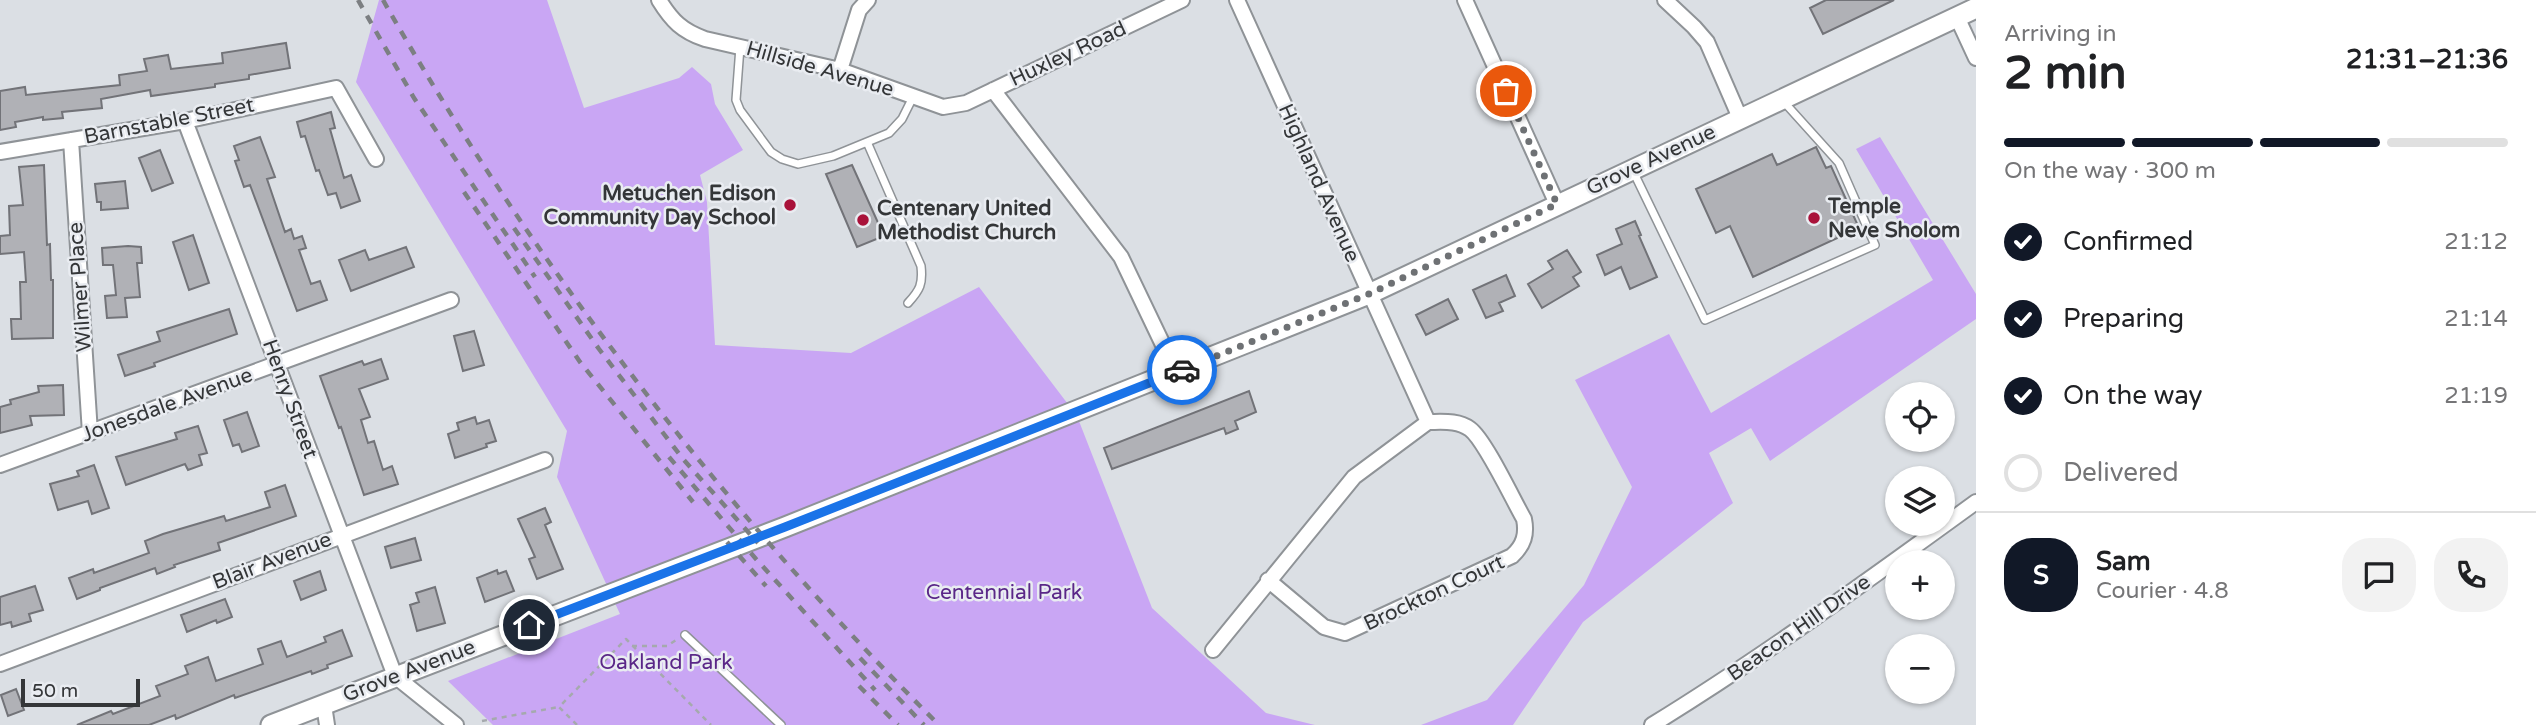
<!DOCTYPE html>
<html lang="en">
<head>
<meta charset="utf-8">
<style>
  :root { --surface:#fff; --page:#f2f2f2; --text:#202124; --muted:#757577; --line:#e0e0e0; --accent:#111827 }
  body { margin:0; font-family:"Varela Round",sans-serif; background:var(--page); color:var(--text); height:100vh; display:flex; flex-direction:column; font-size:26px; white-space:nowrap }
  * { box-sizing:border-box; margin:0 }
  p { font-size:23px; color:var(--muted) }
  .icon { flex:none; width:38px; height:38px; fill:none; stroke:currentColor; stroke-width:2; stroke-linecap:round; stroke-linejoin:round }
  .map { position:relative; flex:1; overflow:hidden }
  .drawer { display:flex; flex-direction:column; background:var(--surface); width:560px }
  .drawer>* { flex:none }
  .fabs { position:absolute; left:1885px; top:382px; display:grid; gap:14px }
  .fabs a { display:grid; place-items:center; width:70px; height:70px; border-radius:50%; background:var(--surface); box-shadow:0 2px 5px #0004; font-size:35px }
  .scale { position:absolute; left:21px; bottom:18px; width:119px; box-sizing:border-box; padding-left:7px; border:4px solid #343638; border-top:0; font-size:19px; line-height:24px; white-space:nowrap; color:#343638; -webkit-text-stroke:5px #e9ecf1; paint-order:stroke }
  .pin { position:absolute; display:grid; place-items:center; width:60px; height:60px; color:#fff; margin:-30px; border:4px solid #fff; border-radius:50%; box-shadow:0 2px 7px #0007 }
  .courier { position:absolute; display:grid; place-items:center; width:70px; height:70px; margin:-35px; border:5px solid #1a73e8; border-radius:50%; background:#fff; color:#222; box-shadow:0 2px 9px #0007 }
  .summary em { font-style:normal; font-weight:700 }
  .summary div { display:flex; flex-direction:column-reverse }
  .summary { display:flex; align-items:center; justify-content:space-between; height:119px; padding:0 28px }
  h1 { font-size:46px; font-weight:700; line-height:52px }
  .bar { display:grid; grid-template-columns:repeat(4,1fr); gap:10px 7px; align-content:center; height:84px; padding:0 28px }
  .bar i { height:9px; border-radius:5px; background:var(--line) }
  .bar .on { background:var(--accent) }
  .bar p { grid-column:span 4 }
  .line { display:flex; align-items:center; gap:18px; padding:0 28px; border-top:2px solid var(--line) }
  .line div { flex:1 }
  .round { display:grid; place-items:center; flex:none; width:74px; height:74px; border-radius:28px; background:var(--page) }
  ol { padding:0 28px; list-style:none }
  li { display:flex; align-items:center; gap:21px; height:77px }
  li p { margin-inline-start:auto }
  li .icon { padding:7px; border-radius:50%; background:var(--accent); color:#fff; stroke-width:4 }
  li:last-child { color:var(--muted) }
  li i { width:38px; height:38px; border:4px solid var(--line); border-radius:50% }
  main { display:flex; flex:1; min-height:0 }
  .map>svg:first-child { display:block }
  .green { fill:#c9a6f4 }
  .building { fill:#b0b1b6; stroke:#727378; stroke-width:2 }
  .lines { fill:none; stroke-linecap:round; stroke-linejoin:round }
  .lane-casing { stroke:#8f9397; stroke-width:10 }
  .street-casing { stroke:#8f9397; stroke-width:18 }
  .secondary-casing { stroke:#8f9397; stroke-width:23 }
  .path { stroke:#a5a9ad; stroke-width:2.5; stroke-dasharray:5 5; stroke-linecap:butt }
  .lane { stroke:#fff; stroke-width:7 }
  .street { stroke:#fff; stroke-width:14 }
  .secondary { stroke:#fff; stroke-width:19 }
  .rail { stroke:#7c7f82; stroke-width:4.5; stroke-dasharray:9 9; stroke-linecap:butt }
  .done { stroke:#6e7174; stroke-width:7; stroke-dasharray:0 12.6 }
  .route { stroke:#1a73e8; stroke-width:9 }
  .poi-dot { fill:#a9123a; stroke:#e9ecf1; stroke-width:2.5 }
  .labels { text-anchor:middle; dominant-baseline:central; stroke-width:5; stroke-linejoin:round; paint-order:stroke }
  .street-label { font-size:21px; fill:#343638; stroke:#e9ecf1 }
  .poi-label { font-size:21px; font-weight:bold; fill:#343638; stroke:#e9ecf1; text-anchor:start }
  .park-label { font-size:21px; fill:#5a2788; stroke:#e9ecf1 }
</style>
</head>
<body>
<main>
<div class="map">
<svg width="1976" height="725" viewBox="0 0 1976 725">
  <rect width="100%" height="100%" fill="#dbdfe4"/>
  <path class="green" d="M 379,0 L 547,0 L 584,108 L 679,78 L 692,67 L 711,84 L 715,104 L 743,150 L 700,175 L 707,202 L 715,345 L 851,353 L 979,287 L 1077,416 L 1152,608 L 1266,713 L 1315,725 L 493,725 L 448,681 L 620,614 L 557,477 L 567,431 L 356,82 Z
    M 1880,137 L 1976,294 L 1976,319 L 1770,461 L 1751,428 L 1709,453 L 1733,503 L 1583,622 L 1513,725 L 1421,725 L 1487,700 L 1584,585 L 1632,487 L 1575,380 L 1669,334 L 1711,413 L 1933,280 L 1856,149 Z"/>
  <path class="building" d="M 1826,0 L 1894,0 L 1823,34 L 1810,8 Z
    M 286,43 L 290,68 L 249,75 L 249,79 L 215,84 L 215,87 L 151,96 L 150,90 L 101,99 L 102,108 L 62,112 L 63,118 L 43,120 L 43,117 L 15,122 L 16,127 L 0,130 L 0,91 L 25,87 L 26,95 L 120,85 L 119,75 L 147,71 L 144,59 L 168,55 L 171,69 L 223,63 L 222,53 Z
    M 331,112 L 335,128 L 330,129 L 344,178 L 351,175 L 360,201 L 341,208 L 336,193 L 328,195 L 319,170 L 316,171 L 305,136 L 301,137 L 297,122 Z
    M 260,137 L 275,177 L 267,179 L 285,232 L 291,229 L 294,239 L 302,236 L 306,248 L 299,250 L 311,284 L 320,281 L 327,300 L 297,311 L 250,185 L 244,187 L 235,161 L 239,160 L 234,146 Z
    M 1816,147 L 1826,168 L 1831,166 L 1859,228 L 1753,277 L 1730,226 L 1716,233 L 1696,189 L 1772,154 L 1777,165 Z
    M 160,150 L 173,183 L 152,191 L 139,158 Z
    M 44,165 L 47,245 L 50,244 L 51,280 L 53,280 L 53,338 L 12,339 L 11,319 L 21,319 L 20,282 L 26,282 L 24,252 L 0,254 L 0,236 L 10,235 L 9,206 L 23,205 L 19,167 Z
    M 852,165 L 884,236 L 857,247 L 826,174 Z
    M 125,181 L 128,208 L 101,210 L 101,202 L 97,202 L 95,184 Z
    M 1635,221 L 1641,235 L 1639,236 L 1657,277 L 1630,289 L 1621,267 L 1605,275 L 1597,255 L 1622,244 L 1616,229 Z
    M 193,235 L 209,283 L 189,290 L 173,242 Z
    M 128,246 L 141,247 L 142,263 L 137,263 L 140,297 L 125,298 L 127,317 L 107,318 L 105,296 L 116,295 L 113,265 L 103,265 L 102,248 Z
    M 406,247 L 414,267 L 351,291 L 339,260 L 365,250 L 369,260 Z
    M 1567,250 L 1581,272 L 1573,277 L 1579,286 L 1542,308 L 1528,284 L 1553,269 L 1548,261 Z
    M 1506,275 L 1515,296 L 1499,303 L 1503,311 L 1486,318 L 1473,290 Z
    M 1448,299 L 1458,319 L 1426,335 L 1416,315 Z
    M 229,309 L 237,334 L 154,363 L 155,366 L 125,376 L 118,355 L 160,341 L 157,332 Z
    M 474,331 L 484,365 L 463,371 L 454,336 Z
    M 381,359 L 388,379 L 359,389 L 370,417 L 361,420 L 368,443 L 374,441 L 383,470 L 392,466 L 398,484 L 364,495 L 341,427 L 339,428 L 320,376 L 362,361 L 364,365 Z
    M 63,385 L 64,415 L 30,416 L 32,425 L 0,433 L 0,407 L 11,404 L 10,400 L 39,392 L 38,386 Z
    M 1249,391 L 1256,412 L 1235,421 L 1238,429 L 1226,434 L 1224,428 L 1112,469 L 1104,448 Z
    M 247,412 L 259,446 L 242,452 L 239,444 L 233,446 L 224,420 Z
    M 475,417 L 477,424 L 489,420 L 496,441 L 486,444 L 487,447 L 455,458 L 448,434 L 459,430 L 457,423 Z
    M 198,426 L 207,453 L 199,455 L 202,465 L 188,470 L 185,464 L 126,485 L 116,457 L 177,439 L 175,433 Z
    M 94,465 L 109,508 L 92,514 L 88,501 L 58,510 L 50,484 L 79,476 L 77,471 Z
    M 285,485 L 296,516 L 218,543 L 220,550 L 174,565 L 175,567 L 157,574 L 155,568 L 100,588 L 100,590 L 77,599 L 69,578 L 93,569 L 94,573 L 149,553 L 145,541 L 163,534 L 224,516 L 226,521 L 270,507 L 265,492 Z
    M 545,508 L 551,522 L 545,525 L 563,569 L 537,579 L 529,559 L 535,557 L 518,519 Z
    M 415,538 L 421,560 L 391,568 L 385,547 Z
    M 497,570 L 498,574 L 506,571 L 514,591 L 485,602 L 477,578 Z
    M 320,571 L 326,590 L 301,600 L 294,581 Z
    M 35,586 L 43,610 L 29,614 L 31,621 L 12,627 L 11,622 L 0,625 L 0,597 Z
    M 435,587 L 445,623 L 417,631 L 410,605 L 419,602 L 416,593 Z
    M 225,599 L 232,617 L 217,623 L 216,620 L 187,632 L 181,615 Z
    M 342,630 L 352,656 L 327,665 L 328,668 L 312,674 L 311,671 L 235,698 L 234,695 L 176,719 L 175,715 L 149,725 L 77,725 L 111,711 L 113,714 L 160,696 L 156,686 L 188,674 L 185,666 L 208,657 L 216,681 L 263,664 L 258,649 L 281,641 L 287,657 L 326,642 L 324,637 Z
    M 16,689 L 24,710 L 8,716 L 1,695 Z"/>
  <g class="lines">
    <defs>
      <path id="lane" d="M 740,47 L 736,100 L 740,110 L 771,152 L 782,159 L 798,164 L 833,156 L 889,133 L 902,119 L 914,95
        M 867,142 L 921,266 C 923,284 920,290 908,303
        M 1633,171 L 1705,320 L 1875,245 L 1839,163 L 1784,102
        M 685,635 L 781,725"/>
      <path id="street" d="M 659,0 C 672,21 682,31 705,39 L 840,70 L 943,107 L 966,103 L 1182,0
        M 1465,0 L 1557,204
        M 1665,0 L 1694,27 L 1707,42 L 1740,118
        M 1957,17 L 1976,58
        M 840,70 L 859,10 L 868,0
        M 993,90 L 1121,257 L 1176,372
        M 185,121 L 395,676 L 456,725
        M 71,140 L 90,433
        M 0,152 L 185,121 L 336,88 L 376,159
        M 0,465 L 451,300
        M 1268,580 L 1324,627 L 1345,633 L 1512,556 C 1524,545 1527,534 1524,519 C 1513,500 1485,440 1470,429 C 1458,420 1442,422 1428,422
        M 1213,650 L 1354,477 L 1428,422 L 1237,0
        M 0,664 L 545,460
        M 324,705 L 327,725
        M 1652,725 C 1764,656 1870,579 1976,502"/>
      <path id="secondary" d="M 271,725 L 785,527 L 1369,294 L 1976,8"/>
    </defs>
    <use href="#lane" class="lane-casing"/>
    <use href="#street" class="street-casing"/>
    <use href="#secondary" class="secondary-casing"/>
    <path class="path" d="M 632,646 L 667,646 L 676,640
      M 482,721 L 559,707
      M 577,725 L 559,707 L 626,639 L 711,725"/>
    <use href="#lane" class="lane"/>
    <use href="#street" class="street"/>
    <use href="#secondary" class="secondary"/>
    <path class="rail" d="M 358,0 L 414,98 L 535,277
      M 383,0 C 532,263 724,511 939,725
      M 464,192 L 580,362 L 693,502
      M 514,228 L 599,349 L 683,459 L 758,543
      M 669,457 L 756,559 L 875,690
      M 727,542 L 766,586
      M 860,658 L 924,725
      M 859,686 L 898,725"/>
  </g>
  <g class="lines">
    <path class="done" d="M 1182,370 L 1369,294 L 1557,204 L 1506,91"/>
    <path class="route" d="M 529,625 L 785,527 L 1182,370"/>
  </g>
  <g class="poi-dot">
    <circle cx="790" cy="205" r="7"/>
    <circle cx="1814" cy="218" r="7"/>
    <circle cx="863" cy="220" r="7"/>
  </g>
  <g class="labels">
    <g class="street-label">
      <text transform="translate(1068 54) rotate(-25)">Huxley Road</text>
      <text transform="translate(820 69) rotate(16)">Hillside Avenue</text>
      <text transform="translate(169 121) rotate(-11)">Barnstable Street</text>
      <text transform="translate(1651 160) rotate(-25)">Grove Avenue</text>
      <text transform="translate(1319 183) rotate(66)">Highland Avenue</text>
      <text transform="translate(80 287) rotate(-94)">Wilmer Place</text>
      <text transform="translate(290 399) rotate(70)">Henry Street</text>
      <text transform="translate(167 405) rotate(-20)">Jonesdale Avenue</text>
      <text transform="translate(272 561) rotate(-21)">Blair Avenue</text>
      <text transform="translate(1434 593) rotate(-25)">Brockton Court</text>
      <text transform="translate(1799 628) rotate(-35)">Beacon Hill Drive</text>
      <text transform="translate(409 671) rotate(-21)">Grove Avenue</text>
    </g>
    <g class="poi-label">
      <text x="776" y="193" text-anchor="end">Metuchen Edison<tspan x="776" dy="24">Community Day School</tspan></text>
      <text x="1828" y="206">Temple<tspan x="1828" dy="24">Neve Sholom</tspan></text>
      <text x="877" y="208">Centenary United<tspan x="877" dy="24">Methodist Church</tspan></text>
    </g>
    <g class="park-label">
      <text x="1004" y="592">Centennial Park</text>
      <text x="666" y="662">Oakland Park</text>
    </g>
  </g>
</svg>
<div class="fabs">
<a><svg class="icon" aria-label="locate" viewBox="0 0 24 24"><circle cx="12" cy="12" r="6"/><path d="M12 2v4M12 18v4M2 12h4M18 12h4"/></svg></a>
<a><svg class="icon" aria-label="layers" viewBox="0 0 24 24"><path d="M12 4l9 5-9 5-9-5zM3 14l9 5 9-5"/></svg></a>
<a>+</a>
<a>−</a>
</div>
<div class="scale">50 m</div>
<div class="pin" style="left:1506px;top:91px;background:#ea580c"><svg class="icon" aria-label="bag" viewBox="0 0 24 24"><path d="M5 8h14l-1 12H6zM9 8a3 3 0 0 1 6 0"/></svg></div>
<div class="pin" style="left:529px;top:625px;background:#1f2937"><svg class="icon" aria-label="home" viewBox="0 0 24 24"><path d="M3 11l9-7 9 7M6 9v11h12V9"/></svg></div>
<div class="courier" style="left:1182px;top:370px"><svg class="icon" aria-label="car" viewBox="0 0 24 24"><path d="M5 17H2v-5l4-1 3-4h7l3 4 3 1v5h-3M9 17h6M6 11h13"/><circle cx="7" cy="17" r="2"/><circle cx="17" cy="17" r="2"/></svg></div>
</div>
<section class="drawer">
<div class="summary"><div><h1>2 min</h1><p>Arriving in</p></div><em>21:31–21:36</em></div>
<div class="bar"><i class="on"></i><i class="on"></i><i class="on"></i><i></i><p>On the way · 300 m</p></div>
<ol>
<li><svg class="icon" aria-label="check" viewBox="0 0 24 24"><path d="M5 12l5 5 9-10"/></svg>Confirmed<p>21:12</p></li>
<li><svg class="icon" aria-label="check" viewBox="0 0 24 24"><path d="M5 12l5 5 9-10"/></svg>Preparing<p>21:14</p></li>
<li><svg class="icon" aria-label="check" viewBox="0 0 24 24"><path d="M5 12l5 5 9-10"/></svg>On the way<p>21:19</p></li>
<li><i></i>Delivered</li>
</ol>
<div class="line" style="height:126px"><b class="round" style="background:var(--accent);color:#fff">S</b><div><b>Sam</b><p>Courier · 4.8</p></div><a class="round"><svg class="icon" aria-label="chat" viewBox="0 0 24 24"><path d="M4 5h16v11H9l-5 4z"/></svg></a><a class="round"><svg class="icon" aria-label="phone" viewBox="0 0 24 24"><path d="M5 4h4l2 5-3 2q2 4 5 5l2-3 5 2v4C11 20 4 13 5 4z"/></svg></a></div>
</section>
</main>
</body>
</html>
